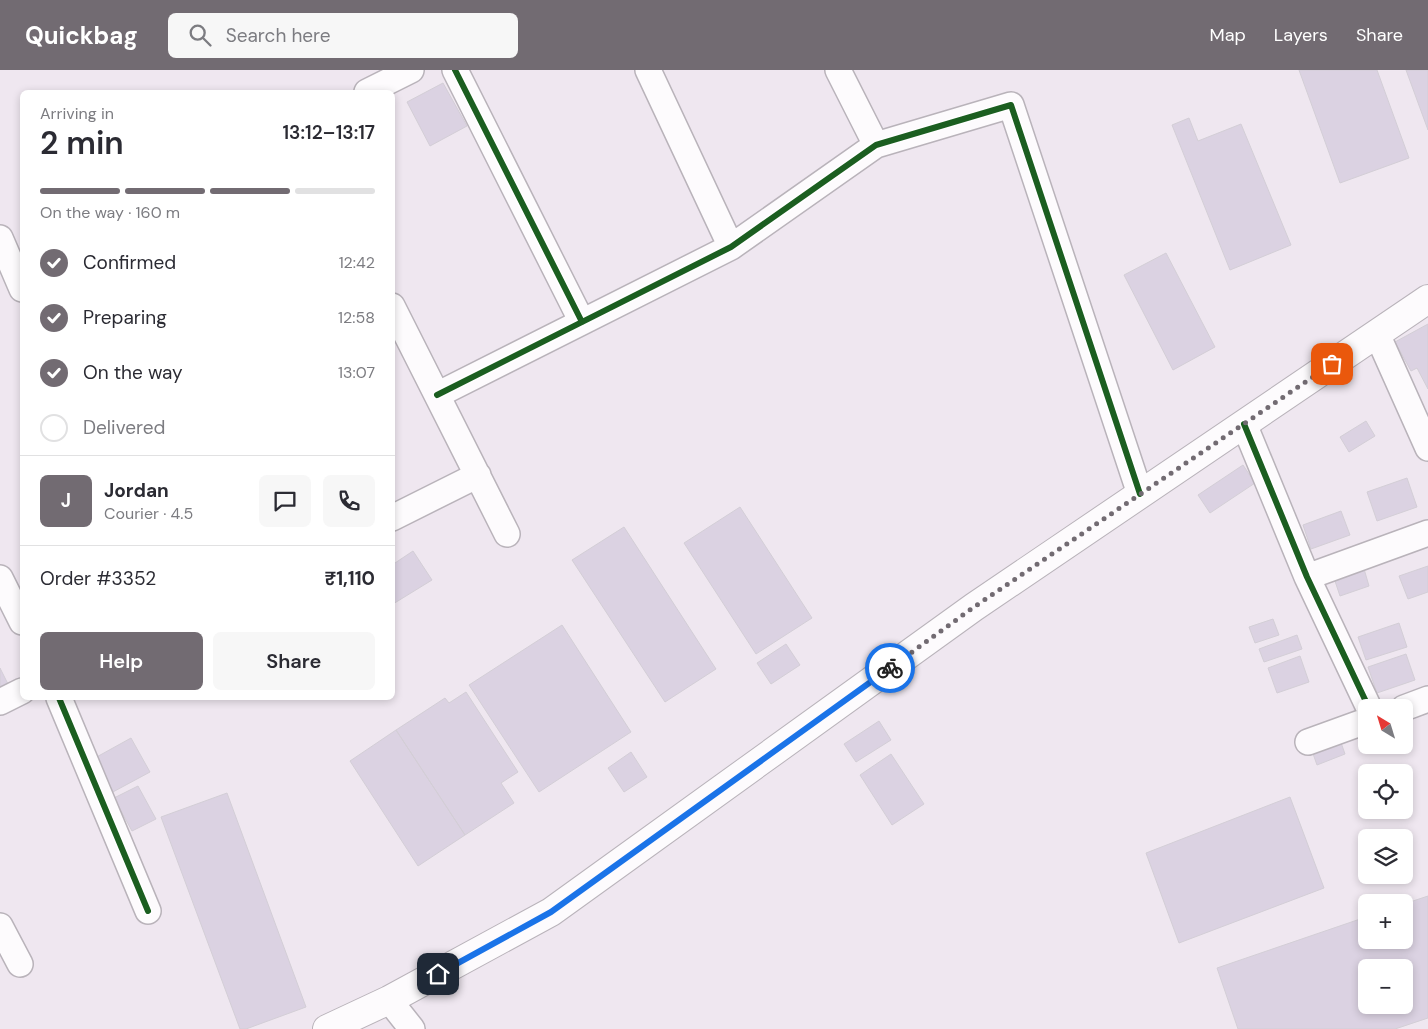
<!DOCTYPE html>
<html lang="en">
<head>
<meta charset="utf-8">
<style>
  :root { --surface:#fff; --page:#f7f7f7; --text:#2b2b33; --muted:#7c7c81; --line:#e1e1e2; --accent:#726b72 }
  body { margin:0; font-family:"DM Sans",sans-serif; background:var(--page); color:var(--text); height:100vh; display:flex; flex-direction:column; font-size:19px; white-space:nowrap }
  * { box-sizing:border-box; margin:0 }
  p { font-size:16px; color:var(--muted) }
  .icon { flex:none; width:28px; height:28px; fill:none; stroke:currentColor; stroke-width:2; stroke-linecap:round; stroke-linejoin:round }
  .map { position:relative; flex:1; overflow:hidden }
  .details { position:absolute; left:20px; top:20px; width:375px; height:610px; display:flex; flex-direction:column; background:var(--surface); border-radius:8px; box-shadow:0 2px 8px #0003 }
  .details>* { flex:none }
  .needle { width:32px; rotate:322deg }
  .fabs { position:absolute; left:1358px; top:629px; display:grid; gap:10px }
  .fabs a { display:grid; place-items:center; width:55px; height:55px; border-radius:8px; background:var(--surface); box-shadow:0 2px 8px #0003; font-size:25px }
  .pin { position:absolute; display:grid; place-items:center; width:42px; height:42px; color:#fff; margin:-21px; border-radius:10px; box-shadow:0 2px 8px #0006 }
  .courier { position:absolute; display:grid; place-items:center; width:50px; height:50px; margin:-25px; border:4px solid #1a73e8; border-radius:50%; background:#fff; color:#222; box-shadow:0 1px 6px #0007 }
  .overview em { font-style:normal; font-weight:600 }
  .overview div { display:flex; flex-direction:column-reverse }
  .overview { display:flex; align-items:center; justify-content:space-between; height:85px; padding:0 20px }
  h1 { font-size:32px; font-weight:600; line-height:38px }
  .bar { display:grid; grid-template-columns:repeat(4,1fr); gap:8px 5px; align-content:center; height:60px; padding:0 20px }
  .bar i { height:6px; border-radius:4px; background:var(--line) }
  .bar .current { background:var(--accent) }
  .bar p { grid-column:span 4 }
  .line { display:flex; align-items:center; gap:12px; padding:0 20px; border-top:1px solid var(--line) }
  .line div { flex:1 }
  .round { display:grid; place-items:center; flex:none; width:52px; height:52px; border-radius:8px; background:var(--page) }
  ol { padding:0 20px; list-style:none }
  li { display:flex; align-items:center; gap:15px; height:55px }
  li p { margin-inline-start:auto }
  li .icon { padding:5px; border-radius:50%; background:var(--accent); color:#fff; stroke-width:4 }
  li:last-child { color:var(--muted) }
  li i { width:28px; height:28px; border:2px solid var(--line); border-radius:50% }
  .action { display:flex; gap:10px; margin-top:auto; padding:10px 20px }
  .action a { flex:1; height:58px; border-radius:8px; background:var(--accent); color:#fff; font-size:20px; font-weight:600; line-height:58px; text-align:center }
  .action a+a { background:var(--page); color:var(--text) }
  header { display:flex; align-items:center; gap:30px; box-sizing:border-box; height:70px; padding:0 25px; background:var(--accent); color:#fff }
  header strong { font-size:24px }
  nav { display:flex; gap:28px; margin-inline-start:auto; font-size:18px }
  .search { width:350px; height:45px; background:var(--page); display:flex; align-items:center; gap:12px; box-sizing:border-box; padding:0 18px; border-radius:8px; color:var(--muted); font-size:19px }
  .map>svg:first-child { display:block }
  .building { fill:#dbd2e2; stroke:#d3ced6; fill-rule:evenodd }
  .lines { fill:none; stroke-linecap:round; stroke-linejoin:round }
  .street-casing { stroke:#b9b3ba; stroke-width:28 }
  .secondary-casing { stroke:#b9b3ba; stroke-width:30 }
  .street { stroke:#fdfbfd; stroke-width:25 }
  .secondary { stroke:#fdfbfd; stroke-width:28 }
  .cycleway-casing { stroke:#fff; stroke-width:9 }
  .cycleway { stroke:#1b5e20; stroke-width:6 }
  .done { stroke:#726b72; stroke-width:5; stroke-dasharray:0 9 }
  .route { stroke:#1a73e8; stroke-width:6 }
</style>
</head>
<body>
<header>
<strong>Quickbag</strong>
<div class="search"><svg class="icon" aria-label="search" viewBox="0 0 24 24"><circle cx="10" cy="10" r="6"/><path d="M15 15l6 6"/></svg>Search here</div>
<nav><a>Map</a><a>Layers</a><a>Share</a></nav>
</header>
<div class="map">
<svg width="1428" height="959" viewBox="0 0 1428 959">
  <rect width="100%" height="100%" fill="#efe7f0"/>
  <path class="building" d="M 1299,0 L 1377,0 L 1409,88 L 1340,113 Z
    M 1406,0 L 1428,0 L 1428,60 Z
    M 443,13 L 467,56 L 430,76 L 407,32 Z
    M 1189,48 L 1198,71 L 1241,54 L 1291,175 L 1230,200 L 1172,55 Z
    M 1166,183 L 1215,277 L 1173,300 L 1124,205 Z
    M 1428,254 L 1428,319 L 1417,298 L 1411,301 L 1395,272 Z
    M 1366,351 L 1375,366 L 1349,382 L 1340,367 Z
    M 1243,395 L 1255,413 L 1210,443 L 1198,425 Z
    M 1407,408 L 1417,437 L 1377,451 L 1367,422 Z
    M 740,437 L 812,548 L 756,584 L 684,473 Z
    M 1341,441 L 1350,465 L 1311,479 L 1303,455 Z
    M 624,457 L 716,599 L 665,632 L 572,490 Z
    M 413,481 L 432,510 L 393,534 L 392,495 Z
    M 1362,492 L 1369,516 L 1340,526 L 1332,502 Z
    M 1428,496 L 1428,522 L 1408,529 L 1399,506 Z
    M 1273,549 L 1279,565 L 1255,573 L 1249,557 Z
    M 1399,553 L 1407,577 L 1366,590 L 1358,567 Z
    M 562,555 L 631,662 L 539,722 L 469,615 Z
    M 1297,565 L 1302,579 L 1264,592 L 1259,579 Z
    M 786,574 L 800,595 L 771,614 L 757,593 Z
    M 1406,584 L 1415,610 L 1377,623 L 1368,597 Z
    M 1300,586 L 1309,612 L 1277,623 L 1268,598 Z
    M 0,598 L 8,614 L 0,618 Z
    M 466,622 L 518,702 L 501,713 L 514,733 L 465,765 L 396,660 L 445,628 L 449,633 Z
    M 879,651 L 891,670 L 856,692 L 844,674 Z
    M 396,660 L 465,765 L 418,796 L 350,691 Z
    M 1339,667 L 1345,684 L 1317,695 L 1311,678 Z
    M 131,668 L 150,702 L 111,723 L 93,689 Z
    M 631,682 L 647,707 L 624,722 L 608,698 Z
    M 891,684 L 924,734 L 892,755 L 860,705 Z
    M 138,716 L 156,749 L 132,761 L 114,728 Z
    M 227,723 L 306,937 L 246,959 L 240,959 L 161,747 Z
    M 1290,727 L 1324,818 L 1179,873 L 1146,783 Z
    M 1428,826 L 1428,948 L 1395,959 L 1238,959 L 1217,898 L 1366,847 L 1366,870 L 1404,870 L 1404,834 ZM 1366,898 L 1404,898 L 1404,935 L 1366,935 Z"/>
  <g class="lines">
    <defs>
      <path id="street" d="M 455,0 L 582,252
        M 648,0 L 731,177
        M 838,0 L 876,75
        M 367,22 L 411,0
        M 0,168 L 22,219
        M 392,236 L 507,464
        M 1377,264 L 1428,378
        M 437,325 L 731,177 L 876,75 L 1011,35 L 1140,424
        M 1244,354 L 1307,507 L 1369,638
        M 392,448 L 478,405
        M 1307,507 L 1428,463
        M 0,508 L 22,552
        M 59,628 L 148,841
        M 0,632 L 22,621
        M 1404,638 L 1428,629
        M 1308,672 L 1366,651
        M 0,856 L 20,894
        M 389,930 L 412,959"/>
      <path id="secondary" d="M 327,959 L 389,930 L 551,842 L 974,537 L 1428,229"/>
    </defs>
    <use href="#street" class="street-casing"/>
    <use href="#secondary" class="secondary-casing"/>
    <use href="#street" class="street"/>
    <use href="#secondary" class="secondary"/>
    <defs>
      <path id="cycleway" d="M 455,0 L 582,252
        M 437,325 L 731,177 L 876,75 L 1011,35 L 1140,424
        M 1244,354 L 1307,507 L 1369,638
        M 59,628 L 148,841"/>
    </defs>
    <use href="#cycleway" class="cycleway-casing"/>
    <use href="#cycleway" class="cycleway"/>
  </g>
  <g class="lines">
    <path class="done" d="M 890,598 L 974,537 L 1332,294"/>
    <path class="route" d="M 438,904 L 551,842 L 890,598"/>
  </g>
</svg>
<div class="fabs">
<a><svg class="needle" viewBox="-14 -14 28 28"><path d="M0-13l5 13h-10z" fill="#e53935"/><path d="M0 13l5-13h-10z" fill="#7c7c81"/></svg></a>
<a><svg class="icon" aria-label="locate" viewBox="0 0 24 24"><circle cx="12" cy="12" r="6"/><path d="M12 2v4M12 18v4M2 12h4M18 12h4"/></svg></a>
<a><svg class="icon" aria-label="layers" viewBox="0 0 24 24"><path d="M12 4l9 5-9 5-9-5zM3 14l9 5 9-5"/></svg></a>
<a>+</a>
<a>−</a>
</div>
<div class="pin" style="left:1332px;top:294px;background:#ea580c"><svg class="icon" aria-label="bag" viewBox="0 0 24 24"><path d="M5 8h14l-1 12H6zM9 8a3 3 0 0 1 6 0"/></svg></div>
<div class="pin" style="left:438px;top:904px;background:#1f2937"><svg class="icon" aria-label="home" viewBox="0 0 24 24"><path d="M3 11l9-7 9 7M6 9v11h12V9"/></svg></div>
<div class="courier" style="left:890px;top:598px"><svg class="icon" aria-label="bike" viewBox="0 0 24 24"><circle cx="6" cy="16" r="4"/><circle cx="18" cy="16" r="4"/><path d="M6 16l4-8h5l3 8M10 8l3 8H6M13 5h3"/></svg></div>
<section class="details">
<div class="overview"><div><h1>2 min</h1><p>Arriving in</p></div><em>13:12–13:17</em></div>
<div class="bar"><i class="current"></i><i class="current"></i><i class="current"></i><i></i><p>On the way · 160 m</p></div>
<ol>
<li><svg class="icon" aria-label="check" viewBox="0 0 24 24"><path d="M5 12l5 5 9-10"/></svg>Confirmed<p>12:42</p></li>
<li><svg class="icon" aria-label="check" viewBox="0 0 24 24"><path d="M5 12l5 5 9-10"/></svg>Preparing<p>12:58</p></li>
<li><svg class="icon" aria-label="check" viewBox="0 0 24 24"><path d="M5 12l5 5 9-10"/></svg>On the way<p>13:07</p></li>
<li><i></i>Delivered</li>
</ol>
<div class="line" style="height:90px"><b class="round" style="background:var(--accent);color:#fff">J</b><div><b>Jordan</b><p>Courier · 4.5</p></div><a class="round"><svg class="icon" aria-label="chat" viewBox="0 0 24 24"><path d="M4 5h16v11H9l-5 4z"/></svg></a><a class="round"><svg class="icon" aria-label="phone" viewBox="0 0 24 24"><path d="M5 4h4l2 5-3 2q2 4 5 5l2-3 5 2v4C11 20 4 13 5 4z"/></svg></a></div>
<div class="line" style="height:65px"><div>Order #3352</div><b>₹1,110</b></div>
<div class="action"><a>Help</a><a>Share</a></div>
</section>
</div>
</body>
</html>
